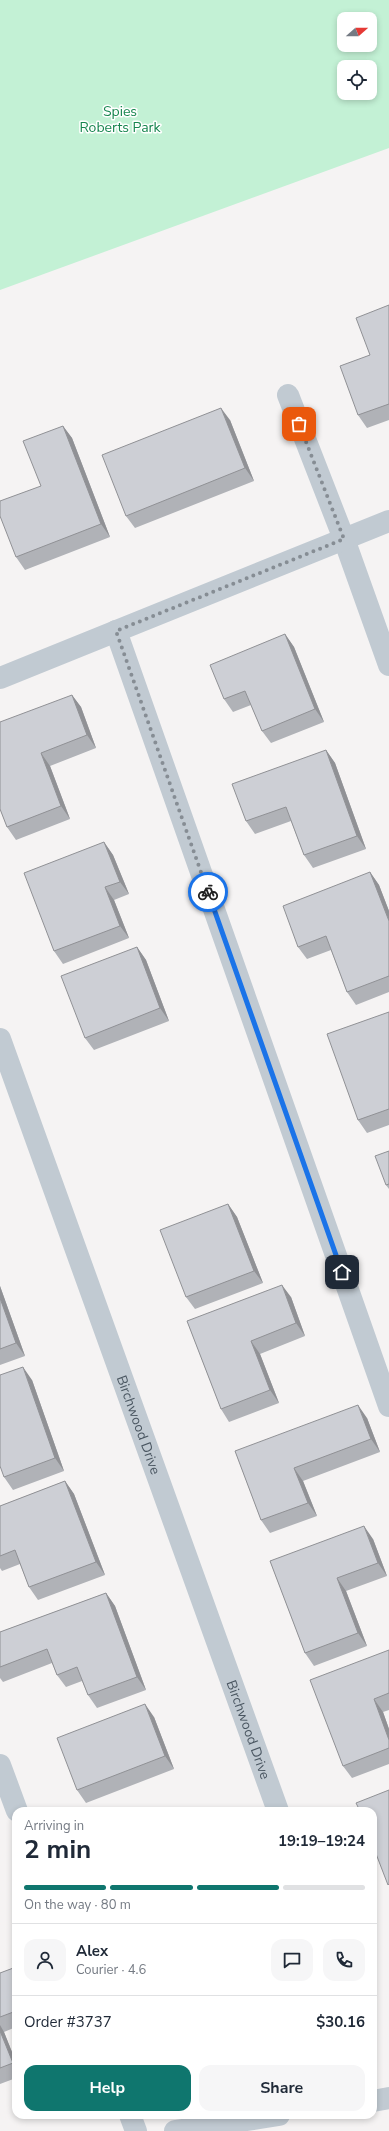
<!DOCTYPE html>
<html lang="en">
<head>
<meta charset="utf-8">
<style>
  :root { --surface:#fff; --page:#f6f6f7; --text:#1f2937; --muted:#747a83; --line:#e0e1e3; --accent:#0f766e }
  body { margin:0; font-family:"Nunito Sans",sans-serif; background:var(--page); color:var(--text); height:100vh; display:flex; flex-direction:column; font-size:15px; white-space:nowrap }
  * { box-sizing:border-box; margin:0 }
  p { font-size:13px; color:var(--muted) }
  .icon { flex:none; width:22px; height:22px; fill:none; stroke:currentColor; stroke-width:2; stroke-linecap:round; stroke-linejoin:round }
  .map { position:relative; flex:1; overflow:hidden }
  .side { position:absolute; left:12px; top:1807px; width:365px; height:312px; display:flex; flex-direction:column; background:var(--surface); border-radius:12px; box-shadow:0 2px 6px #0003 }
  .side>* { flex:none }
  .needle { width:26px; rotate:69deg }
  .fabs { position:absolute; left:337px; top:12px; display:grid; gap:8px }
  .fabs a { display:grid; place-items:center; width:40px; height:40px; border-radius:8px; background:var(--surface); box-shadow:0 2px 6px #0003; font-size:20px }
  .pin { position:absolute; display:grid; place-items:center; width:34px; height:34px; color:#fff; margin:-17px; border-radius:8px; box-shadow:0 2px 6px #0006 }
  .courier { position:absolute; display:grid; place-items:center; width:40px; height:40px; margin:-20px; border:3px solid #1a73e8; border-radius:50%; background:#fff; color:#222; box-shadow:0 1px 5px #0007 }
  .head em { font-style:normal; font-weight:700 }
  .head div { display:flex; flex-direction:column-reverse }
  .head { display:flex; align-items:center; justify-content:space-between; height:68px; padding:0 12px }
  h1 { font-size:26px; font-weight:700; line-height:30px }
  .bar { display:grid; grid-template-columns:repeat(4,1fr); gap:6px 4px; align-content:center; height:48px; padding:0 12px }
  .bar i { height:5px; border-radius:3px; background:var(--line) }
  .bar .on { background:var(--accent) }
  .bar p { grid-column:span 4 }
  .line { display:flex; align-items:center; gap:10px; padding:0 12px; border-top:1px solid var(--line) }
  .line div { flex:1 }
  .round { display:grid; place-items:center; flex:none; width:42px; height:42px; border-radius:12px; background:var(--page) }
  .cta { display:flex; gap:8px; margin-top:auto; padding:8px 12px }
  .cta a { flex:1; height:46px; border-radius:12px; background:var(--accent); color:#fff; font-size:16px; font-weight:700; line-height:46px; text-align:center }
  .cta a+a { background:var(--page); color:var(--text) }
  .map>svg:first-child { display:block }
  .green { fill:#c3f1d5; fill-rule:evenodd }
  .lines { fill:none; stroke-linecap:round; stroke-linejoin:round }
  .minor { stroke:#c1cad2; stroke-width:22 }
  .wall { fill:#b0b2b7 }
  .shaded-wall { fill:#909195 }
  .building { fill:#cdcfd5; stroke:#909195 }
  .done { stroke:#868d94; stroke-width:4; stroke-dasharray:0 7.2 }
  .route { stroke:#1a73e8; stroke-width:5 }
  .labels { text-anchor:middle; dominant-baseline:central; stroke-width:3; stroke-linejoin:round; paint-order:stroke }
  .park-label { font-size:14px; fill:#17864f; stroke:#fff }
  .street-label { font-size:14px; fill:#4a5661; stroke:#fff }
</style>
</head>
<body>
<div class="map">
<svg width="389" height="2131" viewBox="0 0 389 2131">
  <rect width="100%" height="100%" fill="#f5f3f3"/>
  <path class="green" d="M 0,0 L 389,0 L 389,148 L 0,290 ZM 344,19 L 370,19 L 370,45 L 344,45 ZM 344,67 L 370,67 L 370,93 L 344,93 Z"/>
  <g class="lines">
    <g class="minor">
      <path d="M 288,395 L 344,539 L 389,665"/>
      <path d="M 116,631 L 389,1406"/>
      <path d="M 0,678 L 389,521"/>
      <path id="s1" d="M 0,1039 L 278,1811"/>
      <path d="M 0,1765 L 17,1811"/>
      <path d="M 373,2101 L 389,2098"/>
      <path d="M 130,2115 L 136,2131"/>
      <path d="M 175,2131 L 279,2115"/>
    </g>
  </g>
  <path class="wall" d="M 389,305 L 389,420 L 367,428 L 358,415 L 370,355 Z
    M 230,420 L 254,481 L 135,528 L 126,516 Z
    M 63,426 L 72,438 L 110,537 L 25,570 L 16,557 Z
    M 285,634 L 294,647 L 324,722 L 271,743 L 262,731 L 251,705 L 233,712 L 224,699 Z
    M 72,695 L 81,707 L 96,748 L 50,766 L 70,819 L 16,840 L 7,827 L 0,809 Z
    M 326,750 L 335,763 L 366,849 L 313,868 L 304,855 L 291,821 L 255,834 L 246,821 Z
    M 104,842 L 113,855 L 129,894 L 114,900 L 129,938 L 63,964 L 54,951 Z
    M 370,872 L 379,885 L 389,911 L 389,992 L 356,1005 L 347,992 L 331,950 L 307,959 L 298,947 Z
    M 137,947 L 146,960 L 169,1021 L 94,1050 L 85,1038 Z
    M 389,1012 L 389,1125 L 367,1133 L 358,1120 Z
    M 389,1151 L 389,1189 L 386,1185 Z
    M 228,1204 L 237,1217 L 263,1283 L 195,1309 L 186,1297 Z
    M 0,1286 L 25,1356 L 0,1365 Z
    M 291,1297 L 305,1336 L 260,1354 L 279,1403 L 229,1422 L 221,1409 L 187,1321 Z
    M 32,1380 L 64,1471 L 13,1490 L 4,1477 Z
    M 367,1418 L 380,1452 L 303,1481 L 317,1516 L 270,1533 L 261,1520 L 235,1451 Z
    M 65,1481 L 74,1494 L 105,1575 L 38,1600 L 29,1587 L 20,1564 L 2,1571 L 0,1568 L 0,1506 Z
    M 373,1539 L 387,1576 L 346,1591 L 367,1646 L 314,1666 L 305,1653 L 270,1561 Z
    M 106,1593 L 115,1606 L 146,1690 L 97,1708 L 88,1695 L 82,1681 L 66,1687 L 57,1675 L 52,1663 L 3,1682 L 0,1678 L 0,1632 Z
    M 389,1650 L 389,1710 L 383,1712 L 389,1729 L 389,1764 L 352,1778 L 343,1766 Z
    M 154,1717 L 174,1769 L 86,1803 L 77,1790 Z
    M 16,1967 L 16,2027 L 4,2032 L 16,2062 L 16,2078 L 0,2084 L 0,1973 Z"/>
  <path class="shaded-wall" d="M 221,408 L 230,420 L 254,481 L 245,468 Z
    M 63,426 L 72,438 L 110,537 L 101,524 Z
    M 285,634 L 294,647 L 324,722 L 315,709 Z
    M 72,695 L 81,707 L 96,748 L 87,735 Z
    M 326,750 L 335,763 L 366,849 L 357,836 Z
    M 41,753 L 50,766 L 70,819 L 61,806 Z
    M 104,842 L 113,855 L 129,894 L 120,882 Z
    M 370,872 L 379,885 L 389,911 L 389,921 Z
    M 105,887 L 114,900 L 129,938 L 120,926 Z
    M 137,947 L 146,960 L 169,1021 L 160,1008 Z
    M 228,1204 L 237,1217 L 263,1283 L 254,1271 Z
    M 282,1285 L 291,1297 L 305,1336 L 296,1323 Z
    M 0,1286 L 25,1356 L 16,1343 L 0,1298 Z
    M 251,1341 L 260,1354 L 279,1403 L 270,1390 Z
    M 23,1367 L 32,1380 L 64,1471 L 55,1458 Z
    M 358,1405 L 367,1418 L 380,1452 L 371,1439 Z
    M 294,1468 L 303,1481 L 317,1516 L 308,1503 Z
    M 65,1481 L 74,1494 L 105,1575 L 96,1562 Z
    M 364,1526 L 373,1539 L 387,1576 L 378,1563 Z
    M 337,1578 L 346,1591 L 367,1646 L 358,1633 Z
    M 106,1593 L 115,1606 L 146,1690 L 137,1677 Z
    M 374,1699 L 383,1712 L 389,1729 L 389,1740 Z
    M 145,1704 L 154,1717 L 174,1769 L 165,1756 Z
    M 0,2025 L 4,2032 L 16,2062 L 16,2068 L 13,2063 L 0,2031 Z"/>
  <path class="building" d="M 389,305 L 389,404 L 358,415 L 340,366 L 370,355 L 356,318 Z
    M 221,408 L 245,468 L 126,516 L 102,455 Z
    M 63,426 L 101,524 L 16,557 L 0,516 L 0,501 L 41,486 L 23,441 Z
    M 285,634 L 315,709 L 262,731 L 245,691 L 224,699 L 210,665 Z
    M 72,695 L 87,735 L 41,753 L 61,806 L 7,827 L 0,809 L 0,722 Z
    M 326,750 L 357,836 L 304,855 L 286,807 L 246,821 L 232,784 Z
    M 104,842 L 120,882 L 105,887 L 120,926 L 54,951 L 24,873 Z
    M 370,872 L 389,921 L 389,976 L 347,992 L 326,936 L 298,947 L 283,906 Z
    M 137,947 L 160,1008 L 85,1038 L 61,976 Z
    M 389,1012 L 389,1109 L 358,1120 L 327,1034 Z
    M 389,1151 L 389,1184 L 386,1185 L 375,1156 Z
    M 228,1204 L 254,1271 L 186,1297 L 160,1230 Z
    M 282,1285 L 296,1323 L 251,1341 L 270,1390 L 221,1409 L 187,1321 Z
    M 0,1298 L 16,1343 L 0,1349 Z
    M 23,1367 L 55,1458 L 4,1477 L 0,1466 L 0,1375 Z
    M 358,1405 L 371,1439 L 294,1468 L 308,1503 L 261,1520 L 235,1451 Z
    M 65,1481 L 96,1562 L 29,1587 L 15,1550 L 0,1556 L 0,1506 Z
    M 364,1526 L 378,1563 L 337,1578 L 358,1633 L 305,1653 L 270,1561 Z
    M 106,1593 L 137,1677 L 88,1695 L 77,1667 L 57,1675 L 47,1649 L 0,1667 L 0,1632 Z
    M 389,1650 L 389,1693 L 374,1699 L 389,1740 L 389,1748 L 343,1766 L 310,1680 Z
    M 145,1704 L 165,1756 L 77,1790 L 57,1738 Z
    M 389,1790 L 389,1884 L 388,1885 L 373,1846 L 373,1811 L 360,1811 L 356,1803 Z
    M 16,1967 L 16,2011 L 0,2017 L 0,1973 Z
    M 0,2031 L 13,2063 L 0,2068 Z"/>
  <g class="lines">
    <path class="done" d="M 208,892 L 116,631 L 344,539 L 299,424"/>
    <path class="route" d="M 208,892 L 342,1272"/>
  </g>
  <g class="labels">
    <g class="park-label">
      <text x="120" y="111">Spies<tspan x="120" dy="16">Roberts Park</tspan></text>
    </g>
    <g class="street-label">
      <text stroke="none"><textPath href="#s1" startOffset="410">Birchwood Drive</textPath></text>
      <text stroke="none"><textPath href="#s1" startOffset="734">Birchwood Drive</textPath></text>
    </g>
  </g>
</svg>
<div class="fabs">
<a><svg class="needle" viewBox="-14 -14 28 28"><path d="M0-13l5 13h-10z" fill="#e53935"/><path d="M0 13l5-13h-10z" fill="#747a83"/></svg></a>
<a><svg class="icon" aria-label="locate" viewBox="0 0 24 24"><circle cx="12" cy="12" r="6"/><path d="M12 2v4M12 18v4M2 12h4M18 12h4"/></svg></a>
</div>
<div class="pin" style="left:299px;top:424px;background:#ea580c"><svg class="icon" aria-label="bag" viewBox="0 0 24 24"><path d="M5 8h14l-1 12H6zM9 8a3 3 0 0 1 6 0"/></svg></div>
<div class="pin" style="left:342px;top:1272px;background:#1f2937"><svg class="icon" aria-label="home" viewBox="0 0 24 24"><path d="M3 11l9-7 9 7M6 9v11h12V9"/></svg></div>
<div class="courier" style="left:208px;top:892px"><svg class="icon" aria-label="bike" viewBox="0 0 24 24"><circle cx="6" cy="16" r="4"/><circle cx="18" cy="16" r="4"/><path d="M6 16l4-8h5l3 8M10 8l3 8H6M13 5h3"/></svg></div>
<section class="side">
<div class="head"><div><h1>2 min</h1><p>Arriving in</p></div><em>19:19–19:24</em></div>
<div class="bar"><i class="on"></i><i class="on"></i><i class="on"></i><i></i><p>On the way · 80 m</p></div>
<div class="line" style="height:72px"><a class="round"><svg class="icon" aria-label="person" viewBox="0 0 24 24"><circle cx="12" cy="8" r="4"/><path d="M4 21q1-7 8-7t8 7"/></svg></a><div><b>Alex</b><p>Courier · 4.6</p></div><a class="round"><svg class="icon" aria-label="chat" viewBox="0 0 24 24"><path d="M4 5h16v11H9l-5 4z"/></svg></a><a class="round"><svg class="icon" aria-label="phone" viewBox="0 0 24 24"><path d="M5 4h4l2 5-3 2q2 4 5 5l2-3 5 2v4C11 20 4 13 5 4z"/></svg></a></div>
<div class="line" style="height:52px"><div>Order #3737</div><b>$30.16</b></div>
<div class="cta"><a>Help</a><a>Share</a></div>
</section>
</div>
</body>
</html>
